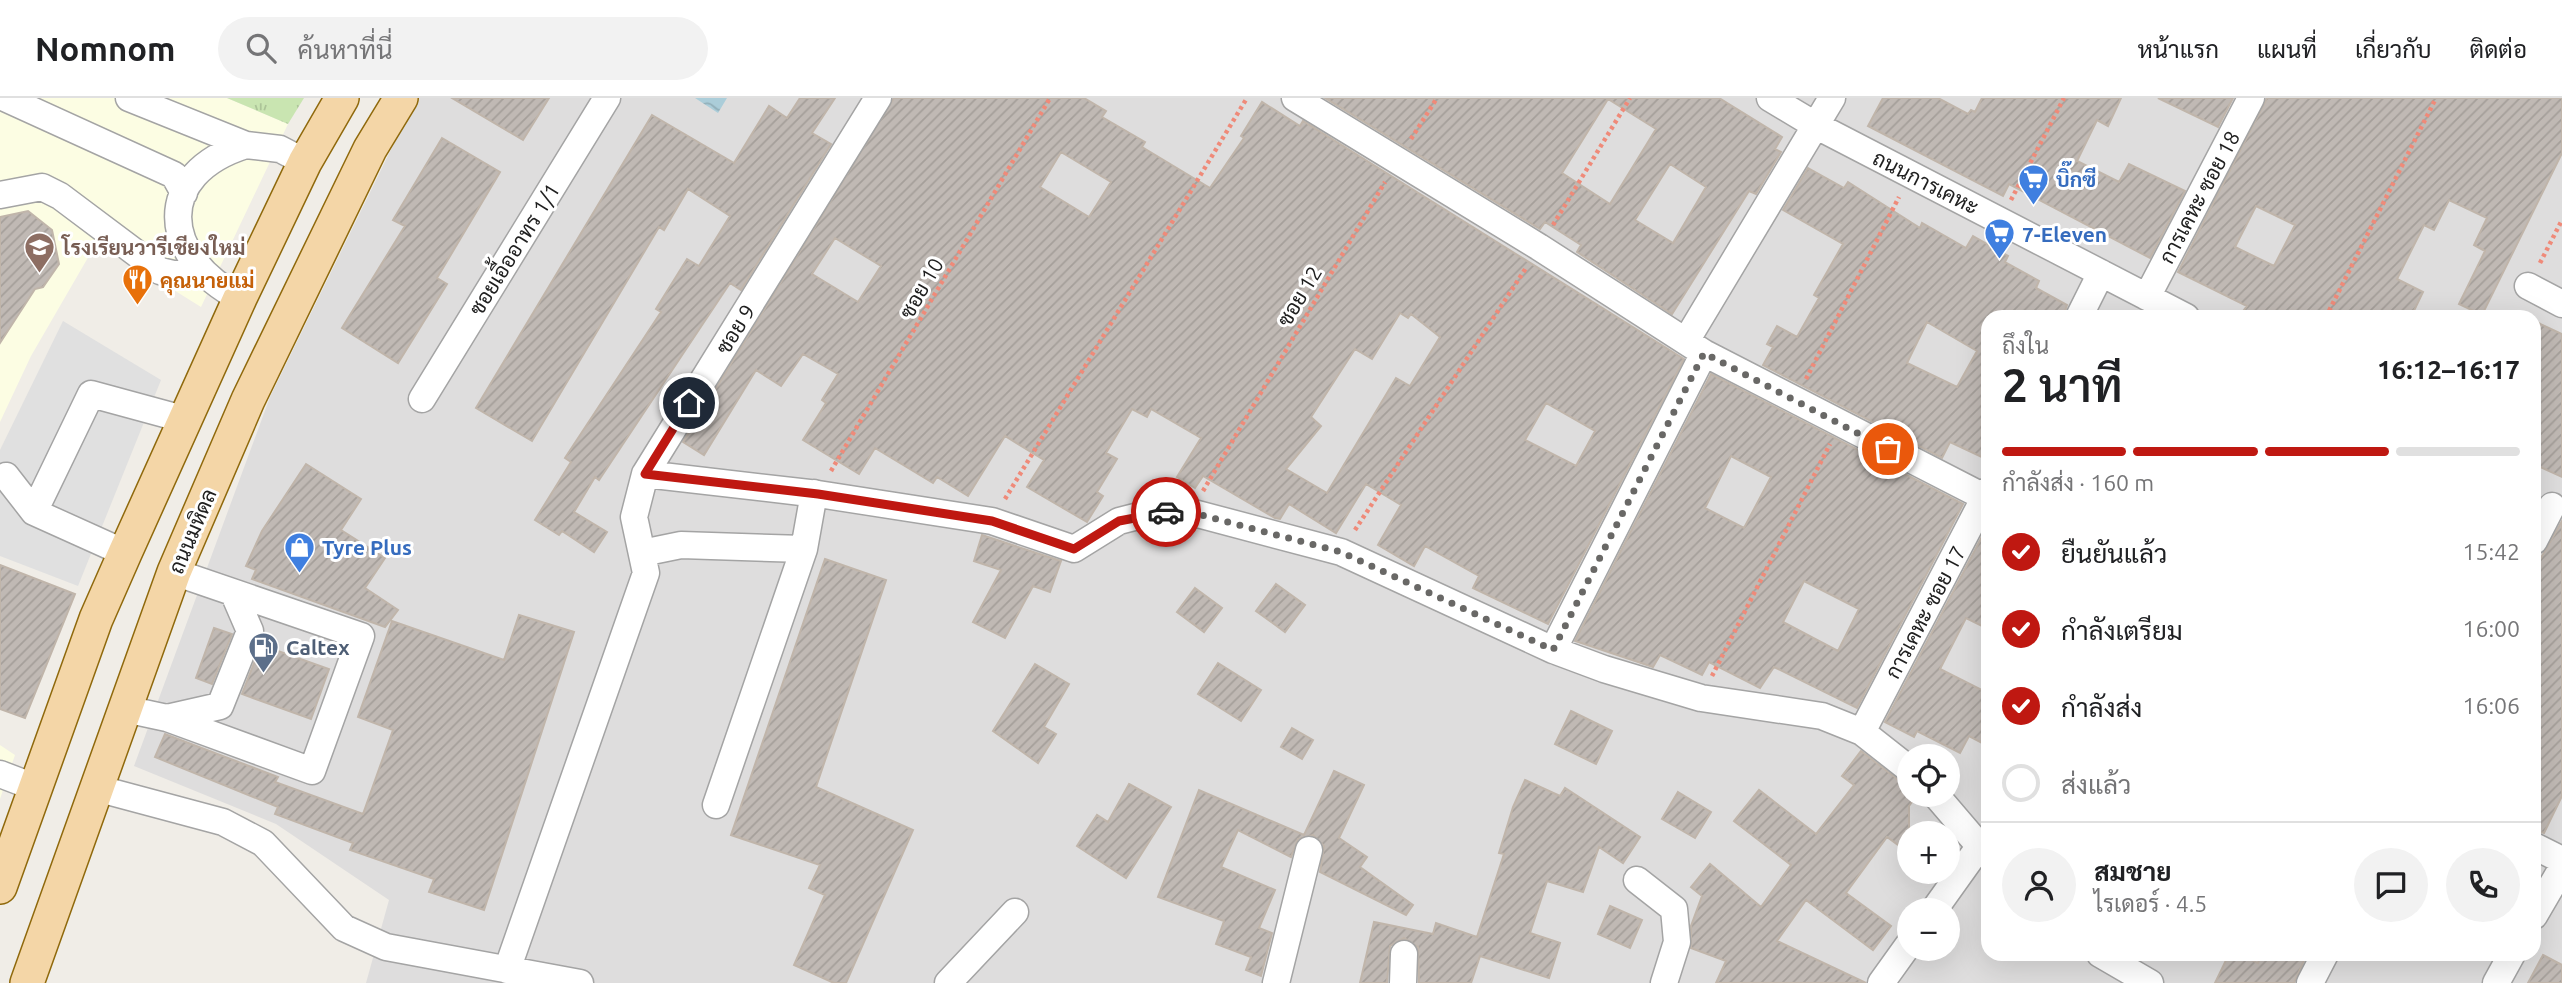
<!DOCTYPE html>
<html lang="th">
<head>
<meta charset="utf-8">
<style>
  :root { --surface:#fff; --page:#f2f2f2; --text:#202124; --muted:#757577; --line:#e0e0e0; --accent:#bf1811 }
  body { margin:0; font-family:Ubuntu,Sarabun,sans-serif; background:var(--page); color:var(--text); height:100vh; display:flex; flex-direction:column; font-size:26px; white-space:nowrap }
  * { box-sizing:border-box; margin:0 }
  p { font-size:23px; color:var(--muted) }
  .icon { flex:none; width:38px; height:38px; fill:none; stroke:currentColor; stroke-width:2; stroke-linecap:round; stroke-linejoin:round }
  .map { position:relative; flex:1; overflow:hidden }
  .drawer { position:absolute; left:1981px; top:212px; width:560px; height:651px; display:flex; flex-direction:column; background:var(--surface); border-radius:21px; box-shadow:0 7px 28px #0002 }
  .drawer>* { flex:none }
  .buttons { position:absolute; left:1897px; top:646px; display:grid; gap:14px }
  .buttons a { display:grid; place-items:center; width:63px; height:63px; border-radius:50%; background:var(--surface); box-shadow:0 7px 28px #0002; font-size:35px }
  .pin { position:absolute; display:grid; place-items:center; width:60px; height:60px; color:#fff; margin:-30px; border:4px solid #fff; border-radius:50%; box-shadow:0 2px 7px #0007 }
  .courier { position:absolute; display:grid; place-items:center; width:70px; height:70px; margin:-35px; border:5px solid #bf1811; border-radius:50%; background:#fff; color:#222; box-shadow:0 2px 9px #0007 }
  .overview em { font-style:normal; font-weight:600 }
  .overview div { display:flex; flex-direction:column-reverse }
  .overview { display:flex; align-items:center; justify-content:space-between; height:119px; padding:0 21px }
  h1 { font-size:46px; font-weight:600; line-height:52px }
  .bar { display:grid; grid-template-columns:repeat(4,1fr); gap:10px 7px; align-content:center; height:84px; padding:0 21px }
  .bar i { height:9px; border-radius:5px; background:var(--line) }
  .bar .current { background:var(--accent) }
  .bar p { grid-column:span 4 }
  .line { display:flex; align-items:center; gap:18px; padding:0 21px; border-top:2px solid var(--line) }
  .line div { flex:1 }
  .round { display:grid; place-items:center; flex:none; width:74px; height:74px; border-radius:37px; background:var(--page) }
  ol { padding:0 21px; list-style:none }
  li { display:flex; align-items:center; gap:21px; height:77px }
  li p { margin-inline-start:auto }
  li .icon { padding:7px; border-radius:50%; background:var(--accent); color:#fff; stroke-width:4 }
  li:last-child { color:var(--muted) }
  li i { width:38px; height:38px; border:4px solid var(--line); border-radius:50% }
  header { display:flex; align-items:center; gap:42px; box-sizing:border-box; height:98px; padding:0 35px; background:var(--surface); border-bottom:2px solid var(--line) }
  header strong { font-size:33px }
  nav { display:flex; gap:38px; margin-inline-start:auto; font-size:24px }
  .search { width:490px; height:63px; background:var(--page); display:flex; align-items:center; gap:18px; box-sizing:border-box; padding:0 24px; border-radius:38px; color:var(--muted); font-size:26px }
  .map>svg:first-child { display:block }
  .residential { fill:#dedddd; fill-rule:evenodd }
  .education { fill:#fcfde3 }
  .grass { fill:url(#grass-tufts) }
  .parking { fill:#e0e0e0 }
  .water { fill:url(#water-waves) }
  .building { fill:url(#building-hatch); stroke:#c0b5aa; stroke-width:2; fill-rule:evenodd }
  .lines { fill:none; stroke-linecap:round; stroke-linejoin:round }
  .minor-casing { stroke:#a4a4a4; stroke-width:29 }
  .major-casing { stroke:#8f690c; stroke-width:36 }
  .path { stroke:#ef8a79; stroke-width:4.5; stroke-dasharray:3.5 3.5; stroke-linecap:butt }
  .minor { stroke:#fff; stroke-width:26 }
  .major { stroke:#f4d6a7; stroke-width:33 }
  .done { stroke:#696866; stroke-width:7; stroke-dasharray:0 12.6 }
  .route { stroke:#bf1811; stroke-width:9 }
  .labels { text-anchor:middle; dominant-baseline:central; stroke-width:6; stroke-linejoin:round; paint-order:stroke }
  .shop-label { font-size:21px; font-weight:bold; fill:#366cbe; stroke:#fff; text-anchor:start }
  .street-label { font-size:21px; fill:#202020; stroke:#fff }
  .education-label { font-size:21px; font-weight:bold; fill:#785e54; stroke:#fff; text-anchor:start }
  .food-label { font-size:21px; font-weight:bold; fill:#c56008; stroke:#fff; text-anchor:start }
  .service-label { font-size:21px; font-weight:bold; fill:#4e5e75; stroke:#fff; text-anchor:start }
</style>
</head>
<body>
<header>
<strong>Nomnom</strong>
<div class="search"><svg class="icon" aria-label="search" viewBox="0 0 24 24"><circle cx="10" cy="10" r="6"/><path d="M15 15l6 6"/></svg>ค้นหาที่นี่</div>
<nav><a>หน้าแรก</a><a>แผนที่</a><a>เกี่ยวกับ</a><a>ติดต่อ</a></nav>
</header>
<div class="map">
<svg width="2562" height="885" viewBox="0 0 2562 885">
  <defs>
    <pattern id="grass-tufts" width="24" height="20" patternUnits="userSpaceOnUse" patternTransform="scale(1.75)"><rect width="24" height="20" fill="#c9e5b1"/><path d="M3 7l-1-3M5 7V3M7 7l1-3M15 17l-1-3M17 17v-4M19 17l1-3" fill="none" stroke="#acc498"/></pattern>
    <pattern id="water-waves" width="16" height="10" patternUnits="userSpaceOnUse" patternTransform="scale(1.75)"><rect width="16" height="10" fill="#abcdd9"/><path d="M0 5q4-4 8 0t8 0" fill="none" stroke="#93b0ba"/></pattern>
    <pattern id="building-hatch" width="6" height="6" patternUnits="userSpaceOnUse" patternTransform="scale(1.75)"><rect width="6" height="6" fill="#c0b9b4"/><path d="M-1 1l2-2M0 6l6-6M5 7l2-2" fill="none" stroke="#a59f9a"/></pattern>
  </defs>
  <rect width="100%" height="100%" fill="#f0ede7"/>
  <path class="residential" d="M 419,0 L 2562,0 L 2562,885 L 366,885 L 389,802 L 276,726 L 134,668 L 270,299 L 403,27 ZM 1988,219 L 2534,219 L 2534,856 L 1988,856 ZM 1909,658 L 1948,658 L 1948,696 L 1909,696 ZM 1909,735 L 1948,735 L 1948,774 L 1909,774 ZM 1909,812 L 1948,812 L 1948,850 L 1909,850 Z"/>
  <path class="education" d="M 0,0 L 227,0 L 288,26 L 201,209 L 97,144 L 31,258 L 0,324 Z
    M 0,647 L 15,657 L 0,701 Z"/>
  <path class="grass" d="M 227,0 L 304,0 L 288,26 Z"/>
  <path class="parking" d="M 63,223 L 161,282 L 78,488 L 0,458 L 0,352 Z"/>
  <path class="water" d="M 695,0 L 727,0 L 718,15 Z"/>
  <path class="building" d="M 452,0 L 549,0 L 523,42 Z
    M 800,0 L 835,0 L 812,35 L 831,46 L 741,192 L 730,185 L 599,382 L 595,379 L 574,414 L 607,434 L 594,454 L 562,433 L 559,437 L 535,422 L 571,364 L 565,360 L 661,214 L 656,211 L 687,161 L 699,168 L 730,118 L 688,91 L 664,132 L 659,129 L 532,343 L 476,310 L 652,17 L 734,65 L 769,8 L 787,20 Z
    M 894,0 L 1084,0 L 1106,13 L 1102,19 L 1145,44 L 1142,49 L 1210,90 L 1244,40 L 1241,38 L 1262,4 L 1300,28 L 1303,23 L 1684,261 L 1548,526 L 1473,490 L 1479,478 L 1425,448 L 1414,468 L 1378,447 L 1401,407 L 1366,386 L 1336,435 L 1289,406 L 1280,421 L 1275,420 L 1203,378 L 1195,390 L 1177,379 L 1201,340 L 1151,311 L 1147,319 L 1132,311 L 1106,355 L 1117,361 L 1097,394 L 1103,398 L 1087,424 L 1027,389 L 1044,362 L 1005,338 L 968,398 L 937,379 L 933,385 L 875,350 L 859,376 L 821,353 L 803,342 L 826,305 L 822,302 L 838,276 L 803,256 L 781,288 L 756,272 L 704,357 L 683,344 ZM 1061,54 L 1111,84 L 1089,119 L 1040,89 ZM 835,140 L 881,168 L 858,204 L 812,176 ZM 1400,215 L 1408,220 L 1411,216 L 1440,239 L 1410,288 L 1396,280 L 1327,395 L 1286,371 L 1321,328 L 1311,319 L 1355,251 L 1372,261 ZM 1546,305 L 1595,333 L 1576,368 L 1525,342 Z
    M 1325,0 L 1719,0 L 1782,39 L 1775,51 L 1781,54 L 1756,96 L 1749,93 L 1672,216 L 1577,154 L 1581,147 L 1545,124 L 1540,131 ZM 1608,1 L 1656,31 L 1610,106 L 1562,75 ZM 1670,66 L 1706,89 L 1673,145 L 1635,122 Z
    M 1883,0 L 1938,0 L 1968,16 L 1971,12 L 1975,14 L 1982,0 L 2121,0 L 2108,28 L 2097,22 L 2077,63 L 2119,84 L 2129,66 L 2185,93 L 2150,160 L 2009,86 L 2003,98 L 1868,28 Z
    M 2158,0 L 2233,0 L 2218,29 Z
    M 2267,0 L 2562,0 L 2562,55 L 2482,217 L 2459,206 L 2485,153 L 2474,147 L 2487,120 L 2449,102 L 2434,132 L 2424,127 L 2397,181 L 2423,194 L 2411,219 L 2258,219 L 2244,212 L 2247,208 L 2178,174 ZM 2256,108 L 2295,127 L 2274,168 L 2235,149 Z
    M 442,40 L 500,74 L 437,180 L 447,186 L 398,265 L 342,230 L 405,128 L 393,122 Z
    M 1808,70 L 1844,90 L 1848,84 L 1920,130 L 1922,125 L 1966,150 L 1973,138 L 2008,158 L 2005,164 L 2039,183 L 2036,190 L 2067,207 L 2063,219 L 1988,219 L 1988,362 L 1950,344 L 1942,360 L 1763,267 L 1773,249 L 1767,246 L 1777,228 L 1797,239 L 1819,200 L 1814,197 L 1843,146 L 1783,112 ZM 1927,224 L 1977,253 L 1957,289 L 1907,265 Z
    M 28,113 L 52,132 L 59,166 L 43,189 L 35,191 L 0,245 L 0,119 Z
    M 2534,223 L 2562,236 L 2562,379 L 2534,366 Z
    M 1711,276 L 1963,406 L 1857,610 L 1774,569 L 1760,590 L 1709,564 L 1702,577 L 1660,557 L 1653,569 L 1575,543 ZM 1731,358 L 1771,379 L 1744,430 L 1705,410 ZM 1804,483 L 1859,511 L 1838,553 L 1783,524 Z
    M 306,366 L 361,401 L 341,432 L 385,460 L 365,490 L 398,512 L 385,529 L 252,481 L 256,472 L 246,468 L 262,433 Z
    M 2562,423 L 2562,698 L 2544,735 L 2534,732 L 2534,472 Z
    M 1988,427 L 1988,531 L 1966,520 L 1940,571 L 1988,595 L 1988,648 L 1969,638 L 1960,655 L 1917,633 L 1914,639 L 1885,624 Z
    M 982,437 L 1061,463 L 1050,494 L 1033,488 L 1005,540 L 973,524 L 1001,472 L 974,463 Z
    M 825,461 L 886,482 L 816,689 L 913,732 L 846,885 L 834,885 L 794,867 L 825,797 L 809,790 L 820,767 L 731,737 Z
    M 0,467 L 75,496 L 25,620 L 0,611 Z
    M 1276,486 L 1305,507 L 1285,534 L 1256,513 Z
    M 1195,490 L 1222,510 L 1204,534 L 1177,514 Z
    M 519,517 L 574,534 L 484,812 L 429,794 L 434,781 L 350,752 L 353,745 L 275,716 L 278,709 L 155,659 L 165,636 L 278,679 L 275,684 L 363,716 L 393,632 L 358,619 L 392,523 L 504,562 Z
    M 214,530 L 232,536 L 212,586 L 196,580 Z
    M 261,547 L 329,571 L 311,621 L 242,596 Z
    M 1218,565 L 1261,592 L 1241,623 L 1198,596 Z
    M 1035,566 L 1069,586 L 1044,629 L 1056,636 L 1038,665 L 993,633 Z
    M 1571,613 L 1612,633 L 1596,666 L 1555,646 Z
    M 1292,630 L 1313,642 L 1302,661 L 1281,649 Z
    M 1861,653 L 1909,690 L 1909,696 L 1918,696 L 1909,708 L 1909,755 L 1887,739 L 1846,795 L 1891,828 L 1873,852 L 1806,802 L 1777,843 L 1866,885 L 1716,885 L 1726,863 L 1691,850 L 1691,828 L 1702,798 L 1691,789 L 1710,766 L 1761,809 L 1791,767 L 1734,723 L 1759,692 L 1816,736 L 1854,687 L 1842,678 Z
    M 1334,673 L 1364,687 L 1339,740 L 1367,759 L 1360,769 L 1413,807 L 1406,817 L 1320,774 L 1324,748 L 1313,737 L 1298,741 L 1291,759 L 1238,732 L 1221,769 L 1275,792 L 1259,830 L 1272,835 L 1261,878 L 1246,872 L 1251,859 L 1216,846 L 1224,823 L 1158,799 L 1199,692 L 1304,737 Z
    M 1525,682 L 1560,698 L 1565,690 L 1640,739 L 1623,765 L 1599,749 L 1583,794 L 1547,783 L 1530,835 L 1560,845 L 1549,880 L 1480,858 L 1471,885 L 1419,885 L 1418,849 L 1404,840 L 1390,848 L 1387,885 L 1360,885 L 1374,824 L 1433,836 L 1436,825 L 1477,839 L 1504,756 L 1499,755 L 1513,709 Z
    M 1129,686 L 1171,709 L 1126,780 L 1077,748 L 1097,717 L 1108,724 Z
    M 1678,694 L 1711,714 L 1695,740 L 1662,721 Z
    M 1610,808 L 1642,822 L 1630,850 L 1598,836 Z
    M 2229,856 L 2238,856 L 2258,865 L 2261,858 L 2258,856 L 2307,856 L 2294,885 L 2215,885 Z
    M 2543,857 L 2562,867 L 2562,885 L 2528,885 Z"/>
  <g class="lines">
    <defs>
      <path id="minor" d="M 5,0 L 174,77 L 184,95
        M 129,0 L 246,47 L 280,51 L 305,64
        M 1295,0 L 1539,149 L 1704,255 L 1988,401
        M 1770,0 L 1815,27 L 2186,219
        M 0,97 L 42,89 L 60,98 L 160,173 L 173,176 L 204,175
        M 2528,188 L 2562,206
        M 2147,199 L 2251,0
        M 240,200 C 160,159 153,76 246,47
        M 2079,219 L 2101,175
        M 1686,243 L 1832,0
        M 422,301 L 607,0
        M 645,376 L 818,396 L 992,423 L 1074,451 L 1119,423 L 1154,414 L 1190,414 L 1341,454 L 1553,552 L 1604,571 L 1701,600 L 1822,618 L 1862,634 L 1909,671
        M 6,378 L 34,414
        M 2534,443 L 2552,408
        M 804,451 L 814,395
        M 125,455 L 34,414 L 91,296 L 183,321
        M 642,455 L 681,447 L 804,451 L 716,707
        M 1553,552 L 1704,255
        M 125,611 L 167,620 L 312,673 L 361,538 L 174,474
        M 167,620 L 220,608 L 250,533 L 234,496
        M 1862,634 L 1988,393
        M 0,676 L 34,689
        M 96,690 L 223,724 L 263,745 L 344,830 L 386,849 L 580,885
        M 1935,696 L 1988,758
        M 2534,748 L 2562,762
        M 1637,782 L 1674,811 L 1677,844 L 1664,885
        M 1934,812 L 1979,749
        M 2534,818 L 2562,770
        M 2100,856 L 2150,885
        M 507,872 L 646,475 L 634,419 L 645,376 L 878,0
        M 948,885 L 1015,814
        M 1276,885 L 1309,752
        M 1403,885 L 1404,856
        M 1881,885 L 1909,846
        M 2310,885 L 2325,856
        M 2496,885 L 2512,856"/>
      <path id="major" d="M 0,789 L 96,521 L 125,455 L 240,200 L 305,64 L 342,0
        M 27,885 L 174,474 L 248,302 L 370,51 L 401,0"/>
    </defs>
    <use href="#minor" class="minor-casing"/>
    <use href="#major" class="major-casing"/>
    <path class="path" d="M 1411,41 L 1437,0
      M 2011,102 L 2064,0
      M 1553,127 L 1630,0
      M 2540,165 L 2562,122
      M 2326,219 L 2436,0
      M 1806,281 L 1899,99
      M 831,373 L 1050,0
      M 1203,393 L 1385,84
      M 1005,401 L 1247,0
      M 1355,432 L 1526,170
      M 1712,578 L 1830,346"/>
    <use href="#minor" class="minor"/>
    <use href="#major" class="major"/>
  </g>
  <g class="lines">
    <path class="done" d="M 1166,414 L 1190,414 L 1341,454 L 1553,552 L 1704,255 L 1888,351"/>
    <path class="route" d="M 689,305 L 645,376 L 818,396 L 992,423 L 1074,451 L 1119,423 L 1166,414"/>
  </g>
  <defs>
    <symbol id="supermarket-pin" viewBox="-11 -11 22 30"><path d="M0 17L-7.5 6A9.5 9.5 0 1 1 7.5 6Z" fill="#3f7fe0" stroke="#fff"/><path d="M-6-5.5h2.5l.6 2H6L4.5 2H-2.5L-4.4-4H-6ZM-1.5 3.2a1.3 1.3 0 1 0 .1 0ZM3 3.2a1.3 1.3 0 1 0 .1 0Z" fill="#fff"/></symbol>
    <symbol id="school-pin" viewBox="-11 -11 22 30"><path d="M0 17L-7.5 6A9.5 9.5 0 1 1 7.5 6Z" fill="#8d6e63" stroke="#fff"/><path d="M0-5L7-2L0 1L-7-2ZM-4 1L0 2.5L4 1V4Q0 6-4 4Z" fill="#fff"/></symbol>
    <symbol id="restaurant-pin" viewBox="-11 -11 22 30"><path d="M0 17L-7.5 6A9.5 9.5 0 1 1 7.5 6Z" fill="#e8710a" stroke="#fff"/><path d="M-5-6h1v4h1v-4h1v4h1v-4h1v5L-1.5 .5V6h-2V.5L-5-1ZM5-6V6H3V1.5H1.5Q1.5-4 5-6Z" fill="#fff"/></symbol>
    <symbol id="shop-pin" viewBox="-11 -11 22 30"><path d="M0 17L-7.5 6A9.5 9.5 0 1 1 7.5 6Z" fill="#3f7fe0" stroke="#fff"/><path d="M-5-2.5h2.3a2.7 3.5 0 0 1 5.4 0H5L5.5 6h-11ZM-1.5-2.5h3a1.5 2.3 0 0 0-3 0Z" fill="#fff"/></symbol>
    <symbol id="fuel-pin" viewBox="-11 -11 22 30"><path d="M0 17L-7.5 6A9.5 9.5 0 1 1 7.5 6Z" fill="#5c6f8a" stroke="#fff"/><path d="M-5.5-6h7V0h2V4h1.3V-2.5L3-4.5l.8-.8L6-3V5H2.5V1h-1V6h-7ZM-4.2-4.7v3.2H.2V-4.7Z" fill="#fff"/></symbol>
  </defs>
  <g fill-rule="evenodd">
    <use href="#supermarket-pin" x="2016" y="64" width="35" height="47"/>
    <use href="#supermarket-pin" x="1982" y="118" width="35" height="47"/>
    <use href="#school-pin" x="22" y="132" width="35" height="47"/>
    <use href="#restaurant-pin" x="120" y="164" width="35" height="47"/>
    <use href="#shop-pin" x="282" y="432" width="35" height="47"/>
    <use href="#fuel-pin" x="246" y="532" width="35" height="47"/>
  </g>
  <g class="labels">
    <g class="shop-label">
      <text x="2056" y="81">บิ๊กซี</text>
      <text x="2022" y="136">7-Eleven</text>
      <text x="322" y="449">Tyre Plus</text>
    </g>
    <g class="street-label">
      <text transform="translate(1926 84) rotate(27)">ถนนการเคหะ</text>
      <text transform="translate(2199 99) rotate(-62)">การเคหะ ซอย 18</text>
      <text transform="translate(514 151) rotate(-58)">ซอยเอื้ออาทร 1/1</text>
      <text transform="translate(921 190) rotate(-60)">ซอย 10</text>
      <text transform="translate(1299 198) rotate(-59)">ซอย 12</text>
      <text transform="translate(735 231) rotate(-58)">ซอย 9</text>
      <text transform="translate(192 433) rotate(-67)">ถนนมหิดล</text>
      <text transform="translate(1925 514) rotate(-62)">การเคหะ ซอย 17</text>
    </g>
    <g class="education-label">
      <text x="62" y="149">โรงเรียนวารีเชียงใหม่</text>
    </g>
    <g class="food-label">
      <text x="160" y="182">คุณนายแม่</text>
    </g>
    <g class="service-label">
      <text x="286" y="549">Caltex</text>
    </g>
  </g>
</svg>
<div class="buttons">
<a><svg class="icon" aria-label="locate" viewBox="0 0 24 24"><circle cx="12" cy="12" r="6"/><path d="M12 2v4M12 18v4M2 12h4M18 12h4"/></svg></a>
<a>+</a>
<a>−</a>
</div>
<div class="pin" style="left:1888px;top:351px;background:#ea580c"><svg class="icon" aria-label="bag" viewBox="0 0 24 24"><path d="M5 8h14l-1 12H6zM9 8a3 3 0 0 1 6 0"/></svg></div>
<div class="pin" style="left:689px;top:305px;background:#1f2937"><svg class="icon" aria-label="home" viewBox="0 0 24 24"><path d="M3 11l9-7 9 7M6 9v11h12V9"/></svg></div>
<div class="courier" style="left:1166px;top:414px"><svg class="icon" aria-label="car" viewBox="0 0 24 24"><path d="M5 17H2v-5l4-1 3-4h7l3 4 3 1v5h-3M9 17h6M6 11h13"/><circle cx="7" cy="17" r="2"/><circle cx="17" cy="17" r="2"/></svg></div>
<section class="drawer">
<div class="overview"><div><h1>2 นาที</h1><p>ถึงใน</p></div><em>16:12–16:17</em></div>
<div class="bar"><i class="current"></i><i class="current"></i><i class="current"></i><i></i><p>กำลังส่ง · 160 m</p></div>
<ol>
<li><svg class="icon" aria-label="check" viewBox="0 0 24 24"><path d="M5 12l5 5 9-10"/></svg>ยืนยันแล้ว<p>15:42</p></li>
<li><svg class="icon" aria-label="check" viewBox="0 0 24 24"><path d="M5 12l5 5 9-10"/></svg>กำลังเตรียม<p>16:00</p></li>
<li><svg class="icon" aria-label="check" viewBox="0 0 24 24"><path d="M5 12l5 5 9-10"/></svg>กำลังส่ง<p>16:06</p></li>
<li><i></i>ส่งแล้ว</li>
</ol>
<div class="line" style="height:126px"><a class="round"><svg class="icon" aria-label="person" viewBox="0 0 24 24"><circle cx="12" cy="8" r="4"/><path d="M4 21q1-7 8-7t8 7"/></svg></a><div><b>สมชาย</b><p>ไรเดอร์ · 4.5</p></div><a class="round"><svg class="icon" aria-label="chat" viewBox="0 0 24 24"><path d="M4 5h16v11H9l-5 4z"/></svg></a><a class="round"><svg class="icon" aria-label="phone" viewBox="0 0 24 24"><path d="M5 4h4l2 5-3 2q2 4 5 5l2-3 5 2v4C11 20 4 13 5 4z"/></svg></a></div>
</section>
</div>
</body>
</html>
